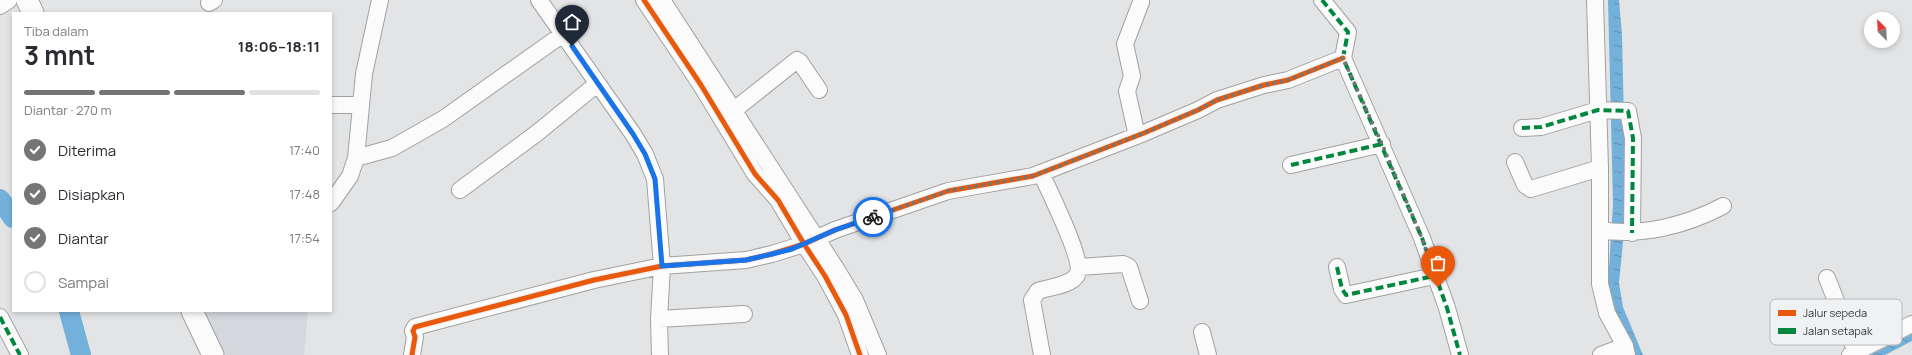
<!DOCTYPE html>
<html lang="id">
<head>
<meta charset="utf-8">
<style>
  :root { --surface:#fff; --page:#f7f7f7; --text:#2b2b33; --muted:#7c7c81; --line:#e1e1e2; --accent:#747576 }
  body { margin:0; font-family:Manrope,sans-serif; background:var(--page); color:var(--text); height:100vh; display:flex; flex-direction:column; font-size:15px; white-space:nowrap }
  * { box-sizing:border-box; margin:0 }
  p { font-size:13px; color:var(--muted) }
  .icon { flex:none; width:22px; height:22px; fill:none; stroke:currentColor; stroke-width:2; stroke-linecap:round; stroke-linejoin:round }
  .map { position:relative; flex:1; overflow:hidden }
  .sheet { position:absolute; left:12px; top:12px; width:320px; height:300px; display:flex; flex-direction:column; background:var(--surface); border-radius:0px; box-shadow:0 2px 6px #0003 }
  .sheet>* { flex:none }
  .needle { width:26px; rotate:336deg }
  .controls { position:absolute; left:1864px; top:12px; display:grid; gap:8px }
  .controls a { display:grid; place-items:center; width:36px; height:36px; border-radius:50%; background:var(--surface); box-shadow:0 2px 6px #0003; font-size:20px }
  .pin { position:absolute; display:grid; place-items:center; width:34px; height:34px; color:#fff; margin:-41px -17px; border-radius:50% 50% 50% 0; rotate:-45deg; box-shadow:0 0 4px #0007 }
  .pin .icon { rotate:45deg }
  .courier { position:absolute; display:grid; place-items:center; width:40px; height:40px; margin:-20px; border:3px solid #1a73e8; border-radius:50%; background:#fff; color:#222; box-shadow:0 1px 5px #0007 }
  .headline em { font-style:normal; font-weight:700 }
  .headline div { display:flex; flex-direction:column-reverse }
  .headline { display:flex; align-items:center; justify-content:space-between; height:68px; padding:0 12px }
  h1 { font-size:26px; font-weight:700; line-height:30px }
  .bar { display:grid; grid-template-columns:repeat(4,1fr); gap:6px 4px; align-content:center; height:48px; padding:0 12px }
  .bar i { height:5px; border-radius:3px; background:var(--line) }
  .bar .on { background:var(--accent) }
  .bar p { grid-column:span 4 }
  ol { padding:0 12px; list-style:none }
  li { display:flex; align-items:center; gap:12px; height:44px }
  li p { margin-inline-start:auto }
  li .icon { padding:4px; border-radius:50%; background:var(--accent); color:#fff; stroke-width:4 }
  li:last-child { color:var(--muted) }
  li i { width:22px; height:22px; border:2px solid var(--line); border-radius:50% }
  .map>svg:first-child { display:block }
  .built { fill:#d4d7dc }
  .water { fill:url(#water-ripples) }
  .lines { fill:none; stroke-linecap:round; stroke-linejoin:round }
  .river { stroke:#74b1da; stroke-width:20 }
  .minor-casing { stroke:#a1a1a2; stroke-width:18 }
  .major-casing { stroke:#a1a1a2; stroke-width:23 }
  .minor { stroke:#fbfbfb; stroke-width:16 }
  .major { stroke:#fbfbfb; stroke-width:21 }
  .quiet { stroke:#00873e; stroke-width:4; stroke-dasharray:8 4; stroke-linecap:butt }
  .cycleway-casing { stroke:#eff1f3; stroke-width:8 }
  .cycleway { stroke:#e8590c; stroke-width:5 }
  .done { stroke:#747576; stroke-width:4; stroke-dasharray:0 7.2 }
  .route { stroke:#1a73e8; stroke-width:5 }
  .key { fill:#eff1f3; stroke:#b8babc; stroke-width:1 }
  .key-label { font-size:11px; fill:#38393a }
</style>
</head>
<body>
<div class="map">
<svg width="1912" height="355" viewBox="0 0 1912 355">
  <defs>
    <pattern id="water-ripples" width="26" height="14" patternUnits="userSpaceOnUse"><rect width="26" height="14" fill="#74b1da"/><path d="M2 4q2-2 4 0t4 0M15 11q2-2 4 0t4 0" fill="none" stroke="#6091b2"/></pattern>
  </defs>
  <rect width="100%" height="100%" fill="#e3e4e5"/>
  <path class="built" d="M 196,311 L 308,311 L 304,355 L 216,355 Z"/>
  <path class="water" d="M 1608,0 L 1619,0 L 1622,35 L 1625,165 L 1625,221 L 1619,283 L 1623,307 L 1643,355 L 1634,355 L 1615,310 L 1608,284 L 1613,204 Z
    M 1912,334 L 1912,341 L 1885,355 L 1870,355 Z"/>
  <g class="lines">
    <path class="river" d="M 0,199 L 13,218
      M 69,311 L 81,355"/>
    <defs>
      <path id="minor" d="M 539,0 L 633,134 L 645,154 L 655,179 L 662,266 L 659,319 L 660,355
        M 644,0 L 701,85 L 755,174 L 778,200 L 804,244 L 825,276 L 846,315 L 860,355
        M 662,0 L 835,267 L 855,300 L 878,355
        M 1322,0 L 1348,32 L 1343,58 L 1422,238 L 1447,308 L 1460,355
        M 1595,0 L 1600,168 L 1600,284 L 1607,313 L 1625,346 L 1627,355
        M 209,3 L 214,0
        M 0,6 L 9,0
        M 331,105 L 361,105
        M 733,111 L 797,60 L 800,62 L 819,90
        M 1522,128 L 1541,127 L 1598,110 L 1628,111 L 1633,138 L 1632,233
        M 1137,136 L 1127,91 L 1132,76 L 1125,44 L 1141,2 L 1141,0
        M 356,158 L 392,148 L 443,119 L 563,34
        M 1515,162 L 1525,185 L 1531,189 L 1600,168
        M 1291,165 L 1382,144
        M 1041,173 C 1048,189 1085,262 1077,275 C 1070,286 1049,287 1038,291 L 1032,300 L 1042,355
        M 460,190 L 537,133 L 597,84
        M 331,203 L 350,176 L 356,158 L 364,74 L 380,0
        M 1600,230 C 1641,237 1687,225 1723,206
        M 1079,267 L 1123,264 L 1129,267 L 1140,301
        M 1337,267 L 1342,289 L 1346,295 L 1434,276
        M 1827,278 L 1856,352
        M 0,317 L 20,355
        M 659,319 L 744,314
        M 1202,332 L 1208,355
        M 412,355 L 415,337 L 413,331 L 415,327 L 594,280 L 662,266 L 746,260 L 772,254 L 804,244 L 835,230 L 948,191 L 1033,176 L 1144,133 L 1198,110 L 1217,100 L 1264,85 L 1288,80 L 1343,58
        M 1601,355 L 1625,346
        M 1850,355 L 1912,324"/>
      <path id="major" d="M 27,0 L 33,13
        M 192,311 L 213,355"/>
    </defs>
    <use href="#minor" class="minor-casing"/>
    <use href="#major" class="major-casing"/>
    <use href="#minor" class="minor"/>
    <use href="#major" class="major"/>
    <path class="quiet" d="M 1322,0 L 1348,32 L 1343,58 L 1422,238 L 1447,308 L 1460,355
      M 1522,128 L 1541,127 L 1598,110 L 1628,111 L 1633,138 L 1632,233
      M 1291,165 L 1382,144
      M 1337,267 L 1342,289 L 1346,295 L 1434,276
      M 0,317 L 20,355"/>
    <defs>
      <path id="cycleway" d="M 644,0 L 701,85 L 755,174 L 778,200 L 804,244 L 825,276 L 846,315 L 860,355
        M 412,355 L 415,337 L 413,331 L 415,327 L 594,280 L 662,266 L 746,260 L 772,254 L 804,244 L 835,230 L 948,191 L 1033,176 L 1144,133 L 1198,110 L 1217,100 L 1264,85 L 1288,80 L 1343,58"/>
    </defs>
    <use href="#cycleway" class="cycleway-casing"/>
    <use href="#cycleway" class="cycleway"/>
  </g>
  <g class="lines">
    <path class="done" d="M 873,217 L 948,191 L 1033,176 L 1144,133 L 1198,110 L 1217,100 L 1264,85 L 1288,80 L 1343,58 L 1382,144 L 1422,238 L 1438,287"/>
    <path class="route" d="M 572,46 L 633,134 L 645,154 L 655,179 L 662,266 L 746,260 L 772,254 L 792,249 L 835,230 L 873,217"/>
  </g>
  <rect x="1770" y="299" width="132" height="46" rx="6" class="key"/>
  <rect x="1778" y="310" width="18" height="6" fill="#e8590c"/>
  <rect x="1778" y="328" width="18" height="6" fill="#00873e"/>
  <g class="key-label">
    <text x="1803" y="317">Jalur sepeda</text>
    <text x="1803" y="335">Jalan setapak</text>
  </g>
</svg>
<div class="controls">
<a><svg class="needle" viewBox="-14 -14 28 28"><path d="M0-13l5 13h-10z" fill="#e53935"/><path d="M0 13l5-13h-10z" fill="#7c7c81"/></svg></a>
</div>
<div class="pin" style="left:1438px;top:287px;background:#ea580c"><svg class="icon" aria-label="bag" viewBox="0 0 24 24"><path d="M5 8h14l-1 12H6zM9 8a3 3 0 0 1 6 0"/></svg></div>
<div class="pin" style="left:572px;top:46px;background:#1f2937"><svg class="icon" aria-label="home" viewBox="0 0 24 24"><path d="M3 11l9-7 9 7M6 9v11h12V9"/></svg></div>
<div class="courier" style="left:873px;top:217px"><svg class="icon" aria-label="bike" viewBox="0 0 24 24"><circle cx="6" cy="16" r="4"/><circle cx="18" cy="16" r="4"/><path d="M6 16l4-8h5l3 8M10 8l3 8H6M13 5h3"/></svg></div>
<section class="sheet">
<div class="headline"><div><h1>3 mnt</h1><p>Tiba dalam</p></div><em>18:06–18:11</em></div>
<div class="bar"><i class="on"></i><i class="on"></i><i class="on"></i><i></i><p>Diantar · 270 m</p></div>
<ol>
<li><svg class="icon" aria-label="check" viewBox="0 0 24 24"><path d="M5 12l5 5 9-10"/></svg>Diterima<p>17:40</p></li>
<li><svg class="icon" aria-label="check" viewBox="0 0 24 24"><path d="M5 12l5 5 9-10"/></svg>Disiapkan<p>17:48</p></li>
<li><svg class="icon" aria-label="check" viewBox="0 0 24 24"><path d="M5 12l5 5 9-10"/></svg>Diantar<p>17:54</p></li>
<li><i></i>Sampai</li>
</ol>
</section>
</div>
</body>
</html>
